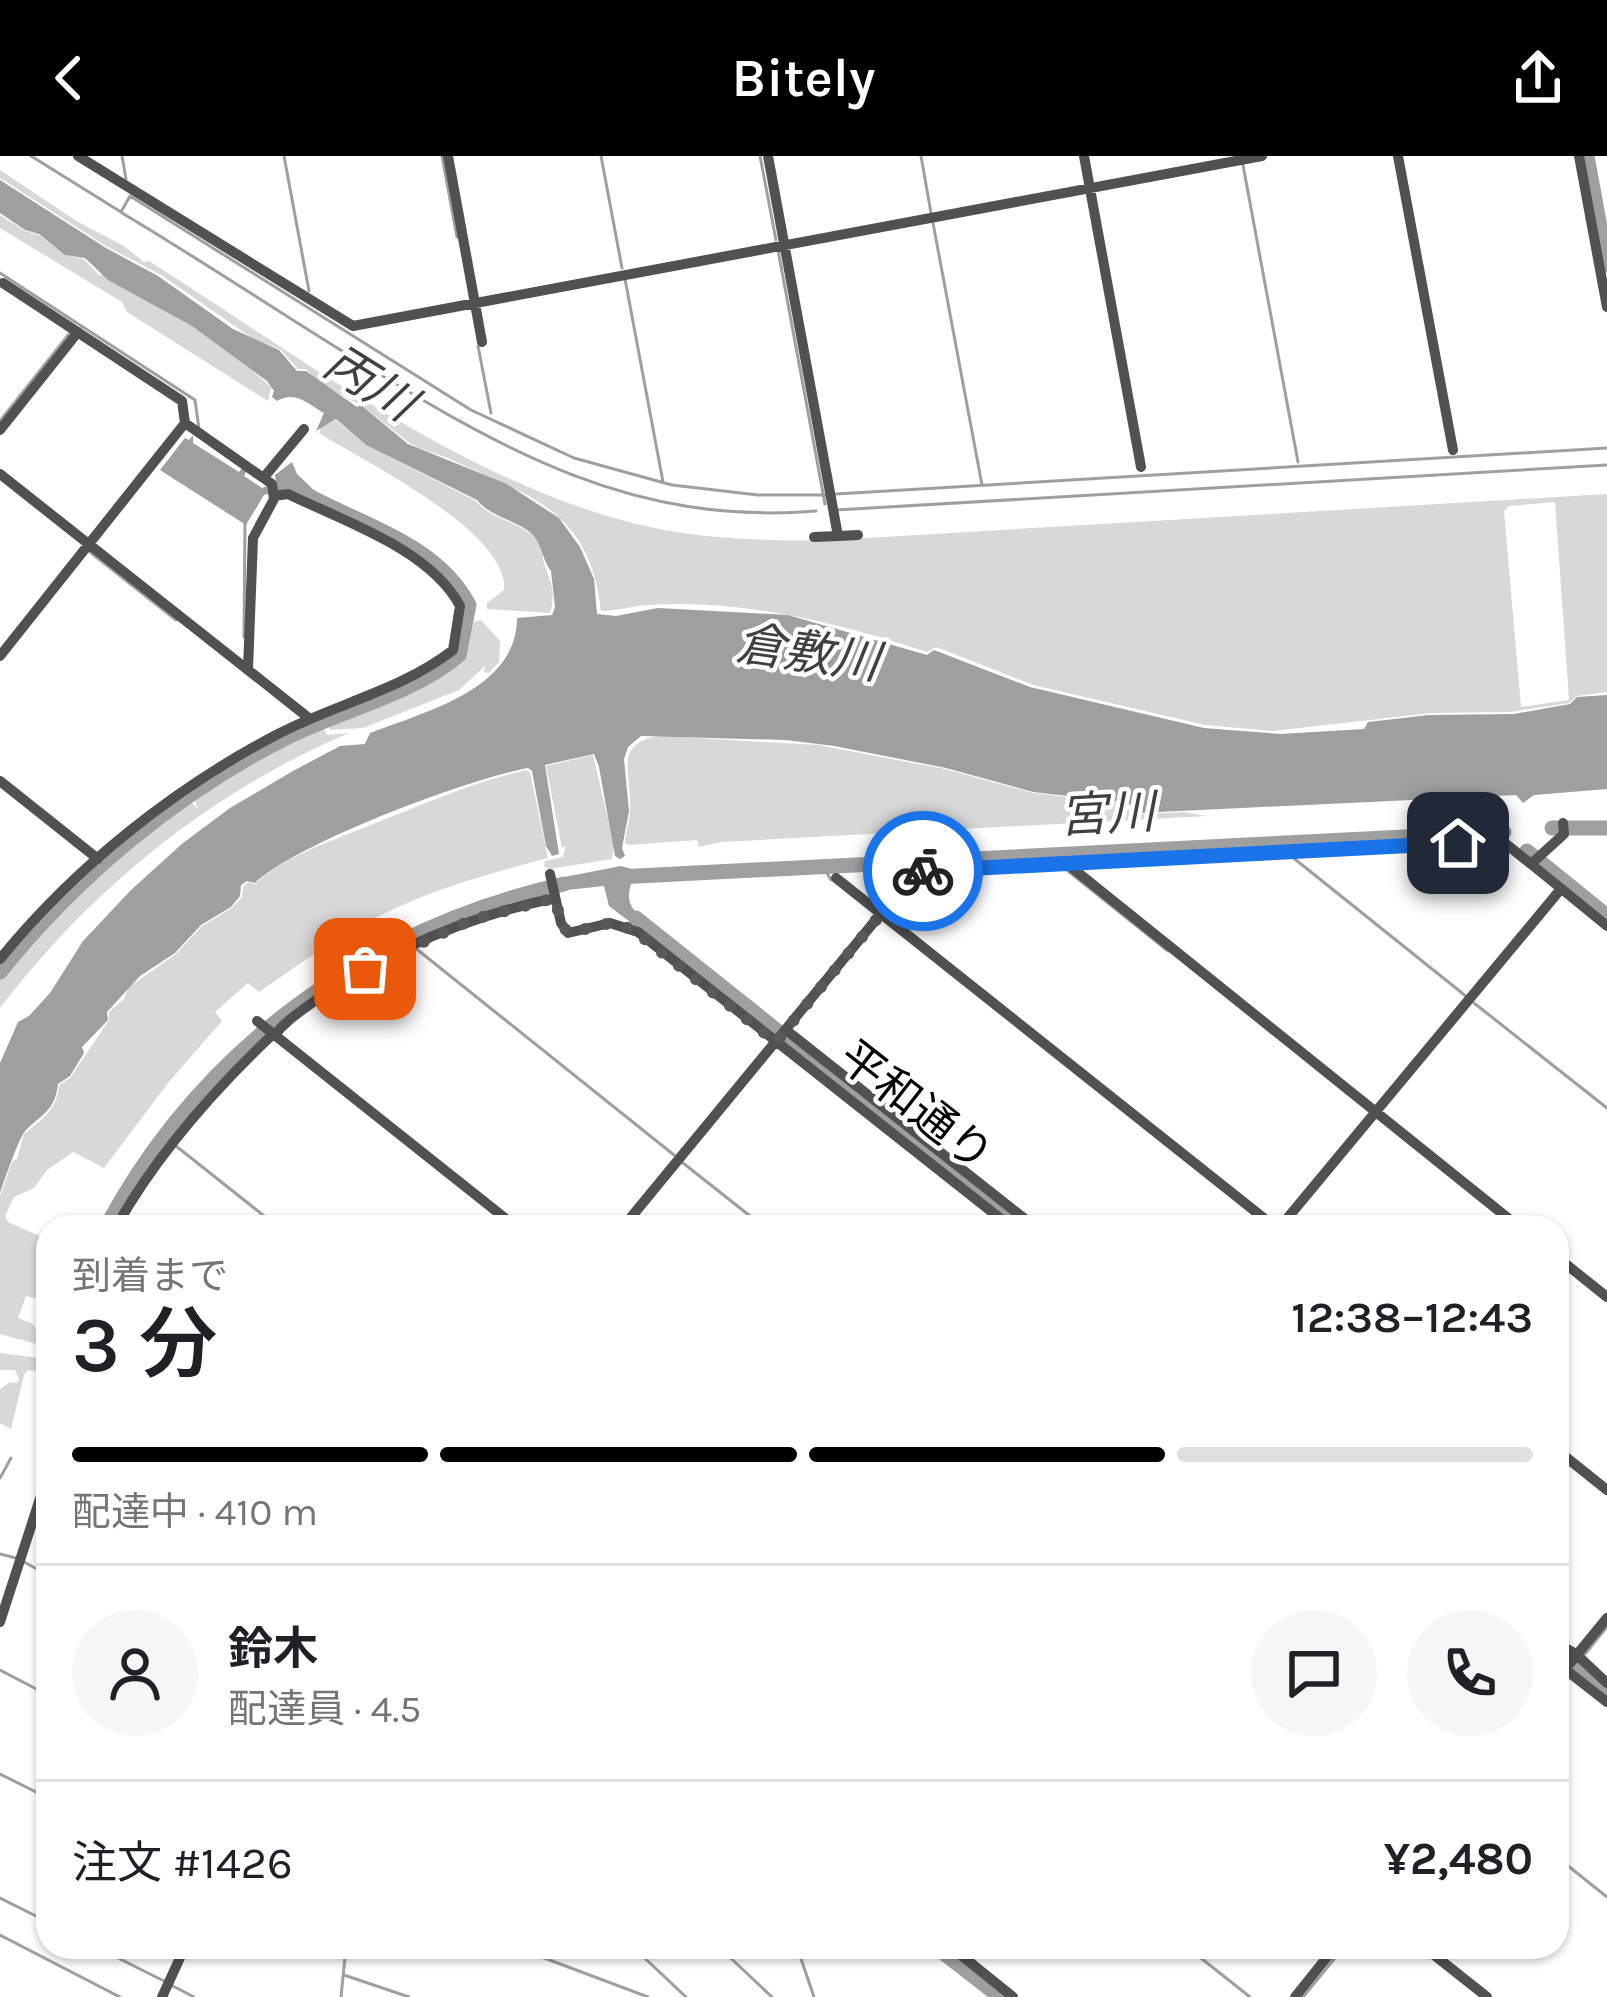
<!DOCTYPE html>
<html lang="ja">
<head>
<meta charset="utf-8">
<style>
  :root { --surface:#fff; --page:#f6f6f6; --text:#202124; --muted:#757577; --line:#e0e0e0; --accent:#000 }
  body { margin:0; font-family:Karla,"Noto Sans JP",sans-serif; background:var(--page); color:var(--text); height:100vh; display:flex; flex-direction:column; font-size:45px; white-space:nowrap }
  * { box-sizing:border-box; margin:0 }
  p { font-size:39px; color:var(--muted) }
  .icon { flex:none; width:66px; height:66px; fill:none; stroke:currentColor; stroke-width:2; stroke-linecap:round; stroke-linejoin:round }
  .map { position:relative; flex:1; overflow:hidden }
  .panel { position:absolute; left:36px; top:1059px; width:1533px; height:744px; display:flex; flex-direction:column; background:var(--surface); border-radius:36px; box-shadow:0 3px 9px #0004 }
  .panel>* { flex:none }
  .pin { position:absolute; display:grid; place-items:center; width:102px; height:102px; color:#fff; margin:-51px; border-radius:24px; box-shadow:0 6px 18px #0006 }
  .courier { position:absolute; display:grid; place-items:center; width:120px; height:120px; margin:-60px; border:9px solid #1a73e8; border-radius:50%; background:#fff; color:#222; box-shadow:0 3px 15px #0007 }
  .summary em { font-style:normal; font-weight:600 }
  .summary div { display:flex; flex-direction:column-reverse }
  .summary { display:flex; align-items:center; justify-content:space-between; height:204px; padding:0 36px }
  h1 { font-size:78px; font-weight:600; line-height:90px }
  .bar { display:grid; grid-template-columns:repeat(4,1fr); gap:18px 12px; align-content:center; height:144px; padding:0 36px }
  .bar i { height:15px; border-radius:9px; background:var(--line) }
  .bar .on { background:var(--accent) }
  .bar p { grid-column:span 4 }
  .line { display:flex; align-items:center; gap:30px; padding:0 36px; border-top:3px solid var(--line) }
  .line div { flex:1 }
  .round { display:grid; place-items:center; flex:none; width:126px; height:126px; border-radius:63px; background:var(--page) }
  header { display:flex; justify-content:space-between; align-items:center; height:156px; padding:0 36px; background:var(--accent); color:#fff; font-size:54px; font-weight:600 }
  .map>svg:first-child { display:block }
  .green { fill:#d8d8d8; fill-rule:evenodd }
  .water { fill:#9f9f9f }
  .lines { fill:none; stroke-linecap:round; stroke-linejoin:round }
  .stream { stroke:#9f9f9f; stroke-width:3 }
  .river { stroke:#9f9f9f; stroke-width:15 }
  .minor { stroke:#515151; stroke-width:10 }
  .done { stroke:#595959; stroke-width:12; stroke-dasharray:0 21.6 }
  .route { stroke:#1a73e8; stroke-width:15 }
  .labels { text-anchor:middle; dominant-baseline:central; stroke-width:9; stroke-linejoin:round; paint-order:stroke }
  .street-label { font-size:45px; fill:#000; stroke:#fff }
  .water-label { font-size:48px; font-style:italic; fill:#404040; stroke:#fff }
</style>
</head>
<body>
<header><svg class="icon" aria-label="back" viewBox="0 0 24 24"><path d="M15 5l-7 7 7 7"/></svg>Bitely<svg class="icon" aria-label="share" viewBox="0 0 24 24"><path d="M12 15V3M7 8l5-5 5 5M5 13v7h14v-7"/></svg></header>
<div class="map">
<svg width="1607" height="1841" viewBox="0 0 1607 1841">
  <rect width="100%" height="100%" fill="#fff"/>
  <path class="green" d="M 0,14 L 78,66 L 124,90 L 144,106 L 149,105 C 304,203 477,336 659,373 C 715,384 776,385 833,384 L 1607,338 L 1607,536 L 1577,540 L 1569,547 L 1510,556 L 1431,557 L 1273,575 L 1205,569 L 1033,529 L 936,491 L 927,496 C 836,467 745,443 648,449 C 632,450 617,455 601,455 C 590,353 529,340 450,303 C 438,298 418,293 408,286 C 394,275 380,263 365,252 C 350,242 320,231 306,213 L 298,213 L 280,193 L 252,182 L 161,119 L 106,90 L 0,22 ZM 1555,346 L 1569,544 L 1521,551 L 1504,355 L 1509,350 Z
    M 0,59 L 25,75 L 39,79 L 66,99 L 84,103 L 99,119 L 105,118 L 108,124 C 151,136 238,200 271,231 L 268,245 L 127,156 L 122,146 L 0,72 Z
    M 336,264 L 366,289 L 476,345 C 492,366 527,365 541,390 C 549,405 539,394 545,410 C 551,426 556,438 550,457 L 487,453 L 487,447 L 504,434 C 510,376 363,305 319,277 L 321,271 Z
    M 481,464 L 500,485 L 499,506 L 489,517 L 484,516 L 485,510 L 459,534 L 363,572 L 330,574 L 328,568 L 364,555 L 459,504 L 474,466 Z
    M 323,571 L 327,579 L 349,577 C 210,636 91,733 0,852 L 0,823 L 41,773 L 101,716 L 190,645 L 198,653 L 194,643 L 257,603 Z
    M 661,580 L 818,589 L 945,613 L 1033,637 L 1118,647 L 1137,658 L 1185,656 L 1206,660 L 721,686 L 699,691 L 697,684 L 629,689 L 625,687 C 626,673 631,661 630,648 C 630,612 615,586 661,580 Z
    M 593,599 L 614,689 L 612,703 L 550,713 L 544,710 L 545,705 L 563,701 L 566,690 L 562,692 L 546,610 Z
    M 526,614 L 530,616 L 548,702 C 499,715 451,728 405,748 C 353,770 305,804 259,836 L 248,827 L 215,856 L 222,865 L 168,927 L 104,1012 L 73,996 L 47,1014 L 34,1032 L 14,1041 L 5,1060 L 8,1066 L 48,1084 L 48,1127 L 41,1144 L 26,1140 L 18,1162 L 33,1168 L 44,1190 L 0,1178 L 0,1040 L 12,1006 L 17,1003 L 24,978 C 41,964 57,955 59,929 L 70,922 L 109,864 L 109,856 L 124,843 L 129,831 L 176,798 L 202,770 L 232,752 L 242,741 L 243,731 L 248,726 L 255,728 C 287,698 333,685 373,668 C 424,648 473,626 526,614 Z
    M 0,1197 L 48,1203 L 48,1217 L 28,1214 L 24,1219 L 11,1273 L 0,1267 L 0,1233 L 10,1226 L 17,1227 L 19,1223 L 15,1214 L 0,1214 Z"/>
  <path class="water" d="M 0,24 L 106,92 L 158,120 L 233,173 L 279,194 L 297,215 L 306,215 L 357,251 L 361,249 L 408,288 L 507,328 L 559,362 L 580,391 L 594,423 L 597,458 L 616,460 L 658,452 L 788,459 L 927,499 L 934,494 L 1030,531 L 1204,572 L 1280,578 L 1364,573 L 1368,566 L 1429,559 L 1514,558 L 1570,548 L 1577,541 L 1607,539 L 1607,633 L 1534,639 L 1523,647 L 1516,639 L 1138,657 L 1129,648 L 1119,646 L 1033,636 L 946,612 L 834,590 L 786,584 L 641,580 L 628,591 L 624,603 L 629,655 L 622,692 L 625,700 L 620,703 L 615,700 L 599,611 L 594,598 L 545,609 L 559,698 L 552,700 L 546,690 L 532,615 L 528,612 C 468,623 297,687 255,727 L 247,725 L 241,729 L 240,740 L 231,751 L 201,769 L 175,797 L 140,820 L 107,856 L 108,864 L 82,891 L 84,897 L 70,920 L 58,928 C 55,955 41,959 26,974 C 19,981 4,1025 0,1037 L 0,907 L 18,866 L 29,860 L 50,837 L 83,785 L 131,734 L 183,687 L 230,652 L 293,615 L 340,590 L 365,588 L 370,577 C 423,556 517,534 517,462 L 552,459 L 555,451 L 551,415 C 541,402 543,385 527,374 C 509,362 490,360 477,344 L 366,289 L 336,263 L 316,275 L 324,257 C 308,248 295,234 277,245 L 272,241 L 274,235 L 267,225 L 192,170 L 108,124 L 85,102 L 65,99 L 39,78 L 25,74 L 0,57 Z
    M 193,279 L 193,287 L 239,316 L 243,311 L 247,314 L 244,320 L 262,332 L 276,327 L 275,319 L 292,306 L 297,318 L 322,342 L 318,349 L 287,333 L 264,339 L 246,369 L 160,314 L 185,282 L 189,284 Z
    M 621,710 L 636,714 L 637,726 L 631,728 C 624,750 636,757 652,770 L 646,778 L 609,750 L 604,730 L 557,735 L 554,723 Z"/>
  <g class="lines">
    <path class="stream" d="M 31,0 L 121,56 L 130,40 L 471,254 L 574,302 L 672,329 L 758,339 L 827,339
      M 122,0 L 126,23
      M 284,0 L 309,135
      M 442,0 L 457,81
      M 601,0 L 622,112
      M 760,0 L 776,84
      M 921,0 L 931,57
      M 1243,9 L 1298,306
      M 122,57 C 201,104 277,155 355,203 C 504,295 634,370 816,355
      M 933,67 L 982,329
      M 778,94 L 825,348
      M 0,117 L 195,244 L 199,273
      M 625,123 L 663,326
      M 478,190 L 491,257
      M 0,265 L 69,178
      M 836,338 L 1607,292
      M 836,354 L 1607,309
      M 90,396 L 176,464
      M 244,481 L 245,365
      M 1291,700 L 1467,841
      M 823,710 L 831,724
      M 1063,711 L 1168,795
      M 414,791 L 674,999
      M 1474,847 L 1607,952
      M 176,990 L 278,1071
      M 683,1007 L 764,1071
      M 0,1322 L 11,1302
      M 0,1398 L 16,1402
      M 24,1406 L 48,1419
      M 1585,1498 L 1607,1471
      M 0,1514 L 48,1539
      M 1557,1532 L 1567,1519
      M 0,1618 L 48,1642
      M 1557,1701 L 1607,1741
      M 0,1742 L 48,1766
      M 0,1779 L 120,1841
      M 96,1791 L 164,1825
      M 515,1791 L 648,1841
      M 633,1791 L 686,1841
      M 719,1791 L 772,1841
      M 797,1791 L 814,1841
      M 1187,1791 L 1250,1841
      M 344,1819 L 409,1841
      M 173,1830 L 194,1841
      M 341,1841 L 346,1791
      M 1303,1841 L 1344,1791"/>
    <path class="river" d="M 1587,0 L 1607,109
      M 1552,672 L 1607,672
      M 1527,695 L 1607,760
      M 617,721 L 1504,676
      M 636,762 L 1023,1071
      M 0,816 C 78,719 180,634 292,579 C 344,554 415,537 459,499 L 469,449 C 436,386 359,369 302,336
      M 106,1071 C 201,893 368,772 564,728
      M 1557,1495 L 1607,1535
      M 936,1791 L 1000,1841"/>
    <path class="minor" d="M 78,0 L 353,170 L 1262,0
      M 448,0 L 482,186
      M 768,0 L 838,380 L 858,379
      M 1084,0 L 1141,311
      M 1398,0 L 1453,294
      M 1579,0 L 1607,151
      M 3,127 L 182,245 L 185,267
      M 0,274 L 78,176
      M 0,318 L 310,563
      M 265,320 L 304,273
      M 814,381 L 838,380
      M 0,500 L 185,267 L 272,328 L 274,343 L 253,382 L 248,513
      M 0,625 L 98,703
      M 1563,667 L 1564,678 L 1531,708 L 1607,770
      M 1066,707 L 1519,1071
      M 550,718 L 561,767 L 568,777 L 610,767 L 638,776 L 1011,1071
      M 836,722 L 1275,1071
      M 0,803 C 75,711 174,632 278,578 C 335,548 402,534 453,494 L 460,450 C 430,393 343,365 288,338 L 274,340
      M 257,865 L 516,1071
      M 786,874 L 1035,1071
      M 274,880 C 285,865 301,855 316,844 C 389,794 469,760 555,742
      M 116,1071 C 157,998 212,936 272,879
      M 623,1071 L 916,715 L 1501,684 L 1531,708
      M 1280,1071 L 1560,734
      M 1557,1101 L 1607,1141
      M 1557,1294 L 1607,1334
      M 0,1466 L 48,1318
      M 1557,1487 L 1576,1498 L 1607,1527
      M 1557,1507 L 1607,1546
      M 1557,1523 L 1607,1462
      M 951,1791 L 1013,1841
      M 1424,1791 L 1487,1841
      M 162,1841 L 185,1791
      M 1295,1841 L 1335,1791"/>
  </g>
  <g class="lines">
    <path class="done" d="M 365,813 L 471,764 L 555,742 L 561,767 L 568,777 L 610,767 L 632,773 L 776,886 L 916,715 L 923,715"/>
    <path class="route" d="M 923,715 L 1458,687"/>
  </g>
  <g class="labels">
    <g class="street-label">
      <text transform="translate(916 950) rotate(38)">平和通り</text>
    </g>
    <g class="water-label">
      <text transform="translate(370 227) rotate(32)">丙川</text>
      <text transform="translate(808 497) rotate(8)">倉敷川</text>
      <text transform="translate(1107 658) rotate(-3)">宮川</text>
    </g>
  </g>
</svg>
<div class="pin" style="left:365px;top:813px;background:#ea580c"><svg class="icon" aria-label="bag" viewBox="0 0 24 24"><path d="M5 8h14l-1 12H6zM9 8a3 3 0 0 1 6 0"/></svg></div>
<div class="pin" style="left:1458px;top:687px;background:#1f2937"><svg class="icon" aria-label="home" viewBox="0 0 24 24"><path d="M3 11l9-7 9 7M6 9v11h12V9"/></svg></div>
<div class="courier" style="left:923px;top:715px"><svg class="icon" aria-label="bike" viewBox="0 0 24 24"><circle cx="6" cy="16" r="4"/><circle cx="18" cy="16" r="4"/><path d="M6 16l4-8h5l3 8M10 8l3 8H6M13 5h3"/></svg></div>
<section class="panel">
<div class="summary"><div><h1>3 分</h1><p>到着まで</p></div><em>12:38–12:43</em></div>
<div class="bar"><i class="on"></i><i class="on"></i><i class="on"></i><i></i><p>配達中 · 410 m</p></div>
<div class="line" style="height:216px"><a class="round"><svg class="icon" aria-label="person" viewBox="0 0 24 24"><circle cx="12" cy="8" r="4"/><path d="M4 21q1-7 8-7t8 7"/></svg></a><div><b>鈴木</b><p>配達員 · 4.5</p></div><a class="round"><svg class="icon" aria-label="chat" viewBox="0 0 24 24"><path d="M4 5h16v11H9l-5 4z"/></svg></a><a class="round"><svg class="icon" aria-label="phone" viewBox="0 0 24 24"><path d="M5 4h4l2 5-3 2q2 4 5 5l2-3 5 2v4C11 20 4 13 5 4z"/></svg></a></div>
<div class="line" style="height:156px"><div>注文 #1426</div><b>¥2,480</b></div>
</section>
</div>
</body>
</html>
